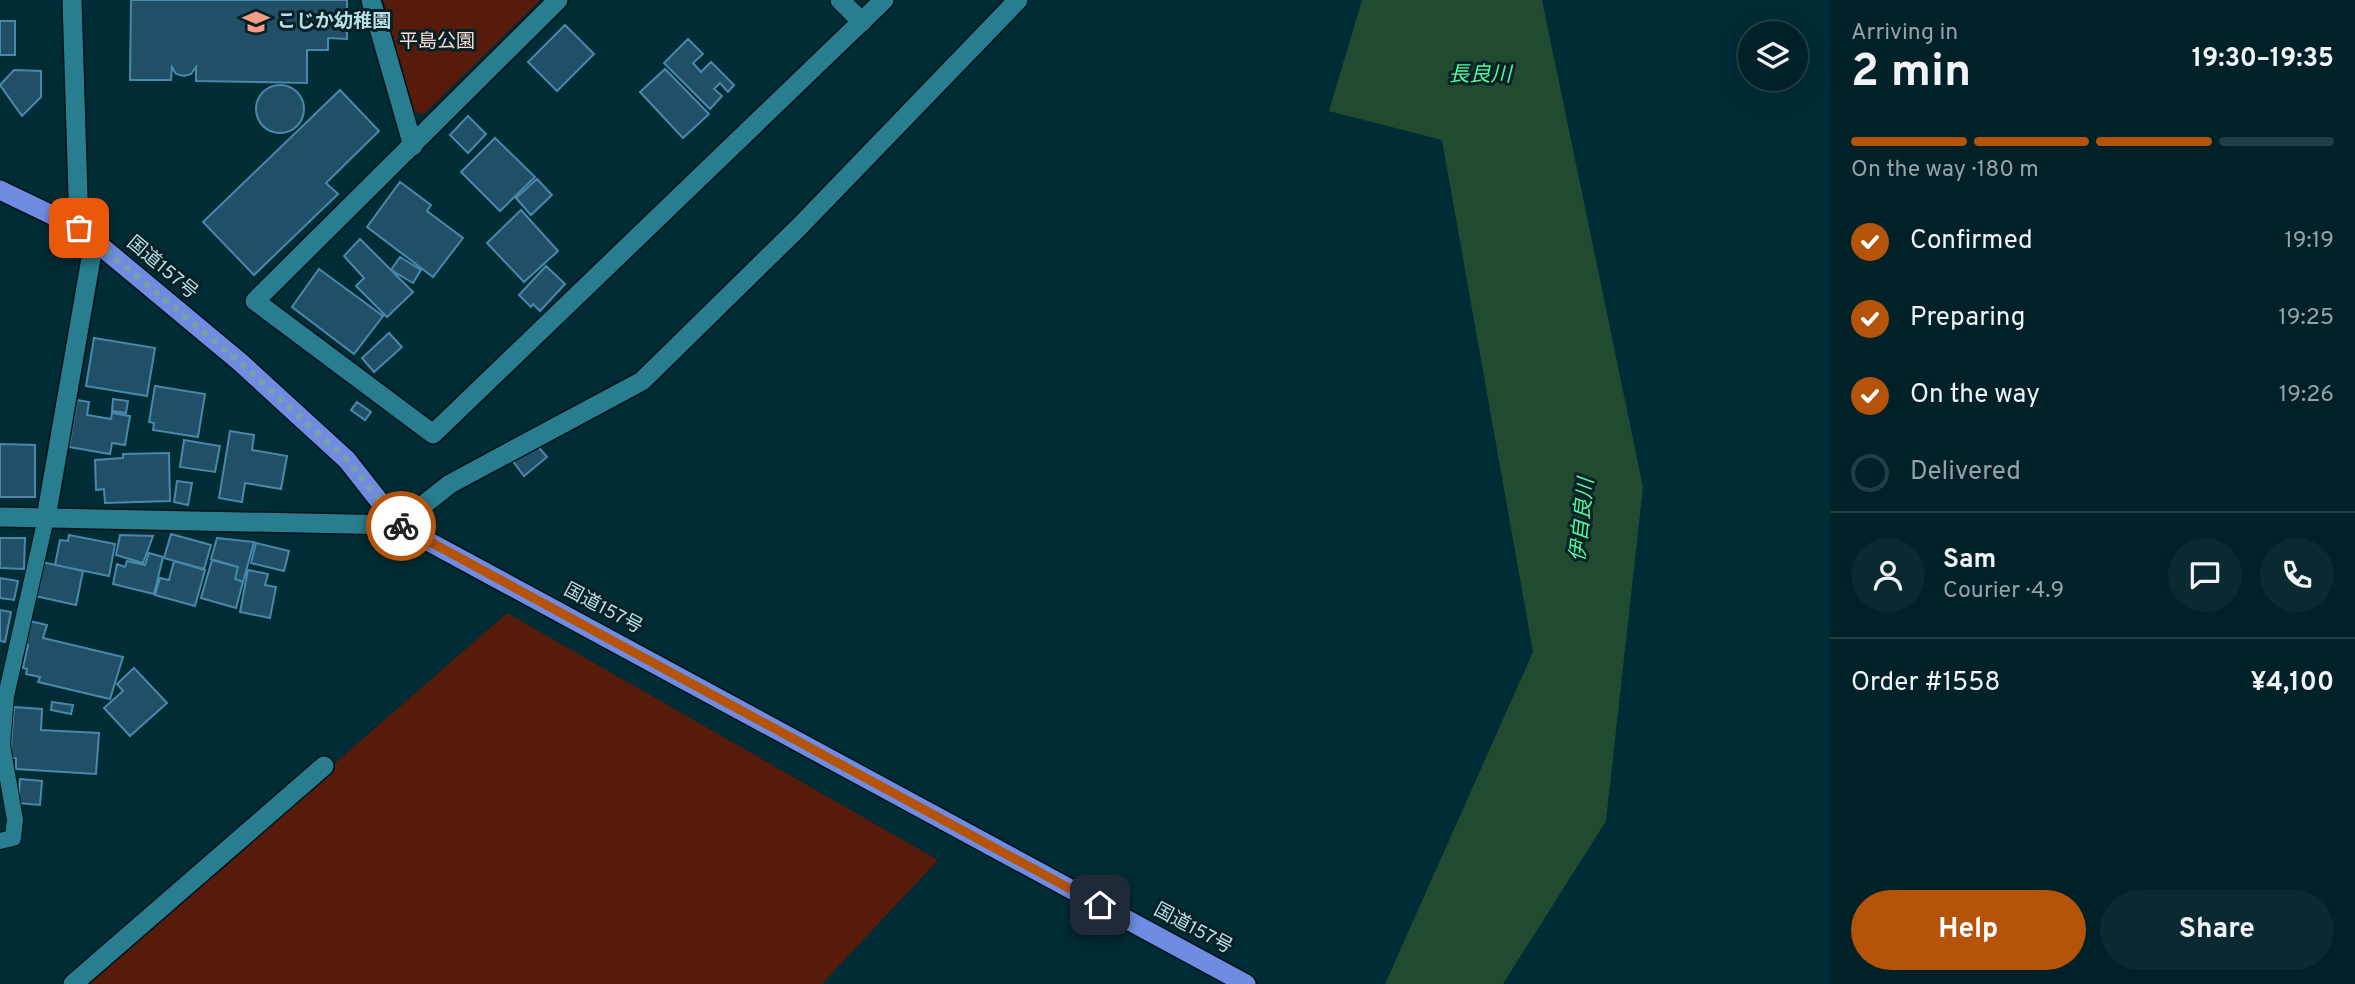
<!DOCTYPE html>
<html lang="en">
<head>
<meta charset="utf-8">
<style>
  :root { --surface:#002128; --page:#0a2930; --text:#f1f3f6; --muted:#95a3a8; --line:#223e45; --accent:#b45309 }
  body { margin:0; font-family:Overpass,"Noto Sans JP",sans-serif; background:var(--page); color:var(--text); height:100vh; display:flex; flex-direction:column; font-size:26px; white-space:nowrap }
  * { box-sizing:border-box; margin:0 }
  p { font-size:23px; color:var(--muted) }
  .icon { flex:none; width:38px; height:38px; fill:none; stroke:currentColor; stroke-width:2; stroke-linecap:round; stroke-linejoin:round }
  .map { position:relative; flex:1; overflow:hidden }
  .panel { display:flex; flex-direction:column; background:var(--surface); width:525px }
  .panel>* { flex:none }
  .fabs { position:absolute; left:1738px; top:21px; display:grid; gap:14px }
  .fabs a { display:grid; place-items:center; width:70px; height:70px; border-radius:50%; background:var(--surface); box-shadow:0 7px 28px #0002,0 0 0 2px var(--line); font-size:35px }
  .pin { position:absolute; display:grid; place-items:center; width:60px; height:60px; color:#fff; margin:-30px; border-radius:14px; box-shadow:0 4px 10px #0006 }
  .courier { position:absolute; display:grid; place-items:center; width:70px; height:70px; margin:-35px; border:5px solid #b45309; border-radius:50%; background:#fff; color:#222; box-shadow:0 2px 9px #0007 }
  .head em { font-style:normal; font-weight:700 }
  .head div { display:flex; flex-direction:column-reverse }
  .head { display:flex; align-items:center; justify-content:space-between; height:119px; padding:0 21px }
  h1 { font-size:46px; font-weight:700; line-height:52px }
  .bar { display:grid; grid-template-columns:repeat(4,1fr); gap:10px 7px; align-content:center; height:84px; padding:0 21px }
  .bar i { height:9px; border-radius:5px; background:var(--line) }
  .bar .on { background:var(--accent) }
  .bar p { grid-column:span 4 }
  .line { display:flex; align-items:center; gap:18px; padding:0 21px; border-top:2px solid var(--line) }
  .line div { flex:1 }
  .round { display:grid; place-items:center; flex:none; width:74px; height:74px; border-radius:37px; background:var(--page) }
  ol { padding:0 21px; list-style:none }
  li { display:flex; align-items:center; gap:21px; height:77px }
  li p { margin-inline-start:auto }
  li .icon { padding:7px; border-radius:50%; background:var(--accent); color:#fff; stroke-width:4 }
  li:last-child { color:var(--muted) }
  li i { width:38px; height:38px; border:4px solid var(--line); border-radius:50% }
  .action { display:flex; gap:14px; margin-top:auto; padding:14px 21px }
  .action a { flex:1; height:80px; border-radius:42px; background:var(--accent); color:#fff; font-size:28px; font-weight:700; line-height:80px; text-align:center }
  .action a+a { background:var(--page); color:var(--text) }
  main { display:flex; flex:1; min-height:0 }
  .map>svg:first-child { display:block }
  .green { fill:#571b0c }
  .water { fill:#214b31 }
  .building { fill:#204f67; stroke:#4a88aa; stroke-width:2 }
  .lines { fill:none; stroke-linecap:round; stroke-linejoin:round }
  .service-casing { stroke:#001218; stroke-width:18 }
  .minor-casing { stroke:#001218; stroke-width:22 }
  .tertiary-casing { stroke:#001218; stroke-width:22 }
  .trunk-casing { stroke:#001218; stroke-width:22 }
  .service { stroke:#287d8e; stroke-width:16 }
  .minor { stroke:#287d8e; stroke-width:19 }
  .tertiary { stroke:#287d8e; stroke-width:19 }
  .trunk { stroke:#6e8ce2; stroke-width:19 }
  .done { stroke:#79a0aa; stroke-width:7; stroke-dasharray:0 12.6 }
  .route { stroke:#b45309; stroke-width:9 }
  .labels { text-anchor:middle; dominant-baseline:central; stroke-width:6; stroke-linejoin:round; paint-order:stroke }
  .poi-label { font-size:19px; font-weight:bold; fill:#badfe9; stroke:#062026; text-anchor:start }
  .park-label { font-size:19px; fill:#fddcd3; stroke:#062026 }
  .street-label { font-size:19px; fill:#badfe9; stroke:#062026 }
  .water-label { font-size:21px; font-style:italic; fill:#4cfb9b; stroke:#062026 }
</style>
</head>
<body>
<main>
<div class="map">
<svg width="1830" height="984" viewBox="0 0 1830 984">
  <rect width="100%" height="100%" fill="#002c35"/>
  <path class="green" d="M 383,0 L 540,0 L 424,114 L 411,111 Z
    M 507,613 L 938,860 L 822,984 L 82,984 Z"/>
  <path class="water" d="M 1362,0 L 1542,0 L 1643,487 L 1606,821 L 1503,984 L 1385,984 L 1533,652 L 1442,140 L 1329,111 Z"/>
  <path class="building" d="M 131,0 L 347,0 L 347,39 L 328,38 L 328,50 L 307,50 L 307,83 L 196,81 L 196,67 L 191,74 L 184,76 L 176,74 L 172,67 L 171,80 L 130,80 Z
    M 0,21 L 15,21 L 15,55 L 0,55 Z
    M 565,25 L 594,54 L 557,91 L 528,62 Z
    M 688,39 L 703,54 L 693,63 L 701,72 L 711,62 L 734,85 L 728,92 L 720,83 L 714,89 L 722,96 L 710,109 L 664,63 Z
    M 665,69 L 709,114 L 683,138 L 640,92 Z
    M 14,70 L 41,71 L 41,97 L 22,116 L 0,85 Z
    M256 109a24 24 0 1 1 48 0a24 24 0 1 1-48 0Z
    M 340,90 L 379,131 L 326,183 L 338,194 L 254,275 L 203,222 Z
    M 468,116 L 486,134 L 468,153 L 450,135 Z
    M 495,138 L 535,177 L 500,211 L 461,172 Z
    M 537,179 L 552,195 L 531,215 L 516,198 Z
    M 400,182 L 431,205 L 427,211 L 463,238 L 433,277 L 367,227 Z
    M 521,210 L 558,251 L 524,282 L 487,243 Z
    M 360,239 L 413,292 L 387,317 L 356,286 L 364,278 L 344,256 Z
    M 400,257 L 421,270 L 413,283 L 391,270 Z
    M 546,266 L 565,284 L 540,311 L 533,304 L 531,307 L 519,295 Z
    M 319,269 L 383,316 L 354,354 L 292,307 Z
    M 389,333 L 402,347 L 374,372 L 362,358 Z
    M 94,338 L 155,348 L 147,396 L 86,386 Z
    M 155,386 L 205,394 L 198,437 L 153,430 L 154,423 L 149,422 Z
    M 113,399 L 128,401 L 126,413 L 112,411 Z
    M 77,400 L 89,402 L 87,415 L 111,419 L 112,413 L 130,416 L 125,445 L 112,443 L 110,454 L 69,447 Z
    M 357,402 L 371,412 L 365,420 L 351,410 Z
    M 230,431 L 254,435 L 252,450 L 287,456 L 281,489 L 245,483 L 242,502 L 219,498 Z
    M 184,440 L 220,446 L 215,472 L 180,467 Z
    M 534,442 L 547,457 L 524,476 L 512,460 Z
    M 0,444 L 35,445 L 35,497 L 0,497 Z
    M 169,453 L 170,501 L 105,503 L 104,489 L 96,490 L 95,460 L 123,458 L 123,454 Z
    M 177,481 L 192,483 L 188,505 L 174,502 Z
    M 171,534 L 211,545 L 204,569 L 164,558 Z
    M 69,535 L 115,544 L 109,576 L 55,565 L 60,540 L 68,541 Z
    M 120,535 L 153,536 L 143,563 L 116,555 Z
    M 0,538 L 25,538 L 24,569 L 0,568 Z
    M 217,538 L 254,542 L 243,582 L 235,579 L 238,567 L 211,559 Z
    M 256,543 L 289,551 L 284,571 L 251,563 Z
    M 149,553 L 163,557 L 154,594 L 113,584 L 117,564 L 125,567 L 127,561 L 145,565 Z
    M 212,560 L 238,567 L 235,579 L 243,582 L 236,608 L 201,598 Z
    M 174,561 L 205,570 L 195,606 L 155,595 L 160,578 L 169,580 Z
    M 42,562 L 83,571 L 76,605 L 35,596 Z
    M 248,570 L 268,574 L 265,585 L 276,587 L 270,618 L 240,612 Z
    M 0,578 L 18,581 L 14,600 L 0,598 Z
    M 0,610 L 11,612 L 5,642 L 0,641 Z
    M 29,621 L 47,625 L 43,638 L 123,657 L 110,699 L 38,682 L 40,677 L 26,674 L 27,669 L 23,668 L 28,645 L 24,644 Z
    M 134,668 L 167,703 L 130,736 L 104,708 L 123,691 L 117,684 Z
    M 52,702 L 73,705 L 71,714 L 51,710 Z
    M 14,707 L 42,709 L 41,730 L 99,733 L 96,774 L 16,769 L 16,758 L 10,758 Z
    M 20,779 L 42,781 L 40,805 L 18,803 Z"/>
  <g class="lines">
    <defs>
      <path id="service" d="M 0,841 L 13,838 L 15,820 L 2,745 L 6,696 L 46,518"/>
      <path id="minor" d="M 371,0 L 413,146
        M 558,0 L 255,301 L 433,434 L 884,0
        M 840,0 L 862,22
        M 0,517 L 398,525 L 450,484 L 642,381 L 800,226 L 1018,0
        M 46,518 L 94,241
        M 73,984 L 324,766"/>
      <path id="tertiary" d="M 72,0 L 79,228"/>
      <path id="trunk" d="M 0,190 L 79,228 L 240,362 L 347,460 L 398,525 L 1246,984"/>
    </defs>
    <use href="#service" class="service-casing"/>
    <use href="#minor" class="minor-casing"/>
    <use href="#tertiary" class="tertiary-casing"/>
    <use href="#trunk" class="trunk-casing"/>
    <use href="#service" class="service"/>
    <use href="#minor" class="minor"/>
    <use href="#tertiary" class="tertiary"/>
    <use href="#trunk" class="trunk"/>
  </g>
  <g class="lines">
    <path class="done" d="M 79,228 L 240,362 L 347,460 L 401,526"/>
    <path class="route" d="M 401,526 L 1100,905"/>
  </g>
  <defs>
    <symbol id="school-bare" viewBox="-9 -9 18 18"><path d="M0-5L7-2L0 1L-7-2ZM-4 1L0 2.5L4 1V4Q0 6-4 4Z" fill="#f49e89" stroke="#062026" stroke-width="2.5" paint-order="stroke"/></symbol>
  </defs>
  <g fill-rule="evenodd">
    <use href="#school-bare" x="237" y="3" width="38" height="38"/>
  </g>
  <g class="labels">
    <g class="poi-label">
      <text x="277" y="22">こじか幼稚園</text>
    </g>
    <g class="park-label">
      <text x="437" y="42">平島公園</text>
    </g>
    <g class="street-label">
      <text transform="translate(162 268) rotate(40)">国道157号</text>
      <text transform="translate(603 609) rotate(28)">国道157号</text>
      <text transform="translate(1193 929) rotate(28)">国道157号</text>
    </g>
    <g class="water-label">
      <text x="1480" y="75">長良川</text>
      <text transform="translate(1583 520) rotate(-84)">伊自良川</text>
    </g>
  </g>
</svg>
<div class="fabs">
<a><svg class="icon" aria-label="layers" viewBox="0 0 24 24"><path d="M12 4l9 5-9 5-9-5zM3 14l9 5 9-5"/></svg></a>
</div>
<div class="pin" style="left:79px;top:228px;background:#ea580c"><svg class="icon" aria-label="bag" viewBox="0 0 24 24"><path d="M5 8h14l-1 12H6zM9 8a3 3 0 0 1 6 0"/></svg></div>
<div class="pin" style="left:1100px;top:905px;background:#1f2937"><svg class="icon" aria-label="home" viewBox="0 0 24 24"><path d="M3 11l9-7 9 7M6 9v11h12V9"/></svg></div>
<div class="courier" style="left:401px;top:526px"><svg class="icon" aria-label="bike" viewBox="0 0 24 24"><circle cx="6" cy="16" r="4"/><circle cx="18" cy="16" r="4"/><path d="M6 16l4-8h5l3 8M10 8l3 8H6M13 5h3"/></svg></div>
</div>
<section class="panel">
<div class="head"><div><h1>2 min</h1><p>Arriving in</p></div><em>19:30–19:35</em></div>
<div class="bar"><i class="on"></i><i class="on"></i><i class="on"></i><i></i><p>On the way · 180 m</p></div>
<ol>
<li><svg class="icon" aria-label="check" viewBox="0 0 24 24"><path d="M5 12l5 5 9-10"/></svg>Confirmed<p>19:19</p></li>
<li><svg class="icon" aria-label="check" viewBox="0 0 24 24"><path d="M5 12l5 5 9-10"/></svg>Preparing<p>19:25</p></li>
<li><svg class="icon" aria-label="check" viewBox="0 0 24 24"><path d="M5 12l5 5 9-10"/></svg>On the way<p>19:26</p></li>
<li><i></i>Delivered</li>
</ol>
<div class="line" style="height:126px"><a class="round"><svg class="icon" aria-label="person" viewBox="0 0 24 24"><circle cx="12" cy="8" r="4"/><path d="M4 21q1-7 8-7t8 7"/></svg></a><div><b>Sam</b><p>Courier · 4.9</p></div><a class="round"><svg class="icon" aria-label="chat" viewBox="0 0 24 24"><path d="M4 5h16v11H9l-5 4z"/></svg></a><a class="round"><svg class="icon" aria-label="phone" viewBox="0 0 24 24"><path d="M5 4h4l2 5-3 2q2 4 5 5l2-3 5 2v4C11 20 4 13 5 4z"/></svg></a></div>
<div class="line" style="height:91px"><div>Order #1558</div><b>¥4,100</b></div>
<div class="action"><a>Help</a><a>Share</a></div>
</section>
</main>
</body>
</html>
